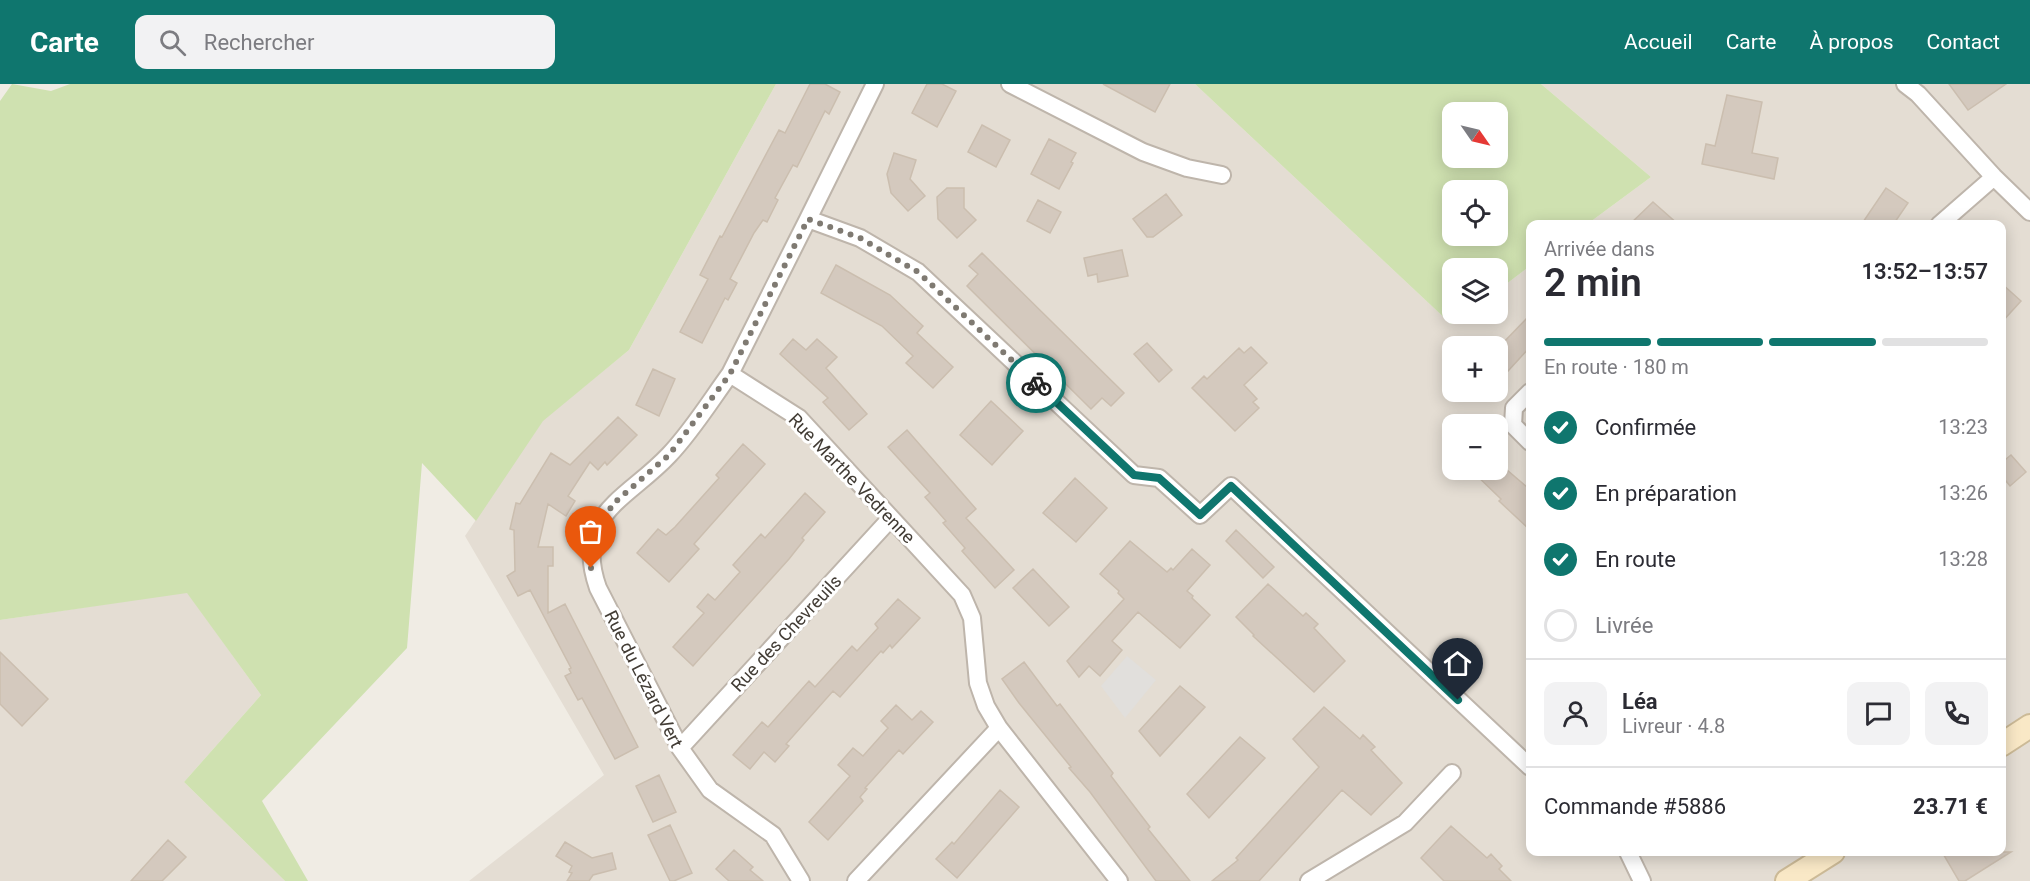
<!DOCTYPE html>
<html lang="fr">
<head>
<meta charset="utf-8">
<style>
  :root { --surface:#fff; --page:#f2f2f3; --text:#2b2b33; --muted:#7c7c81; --line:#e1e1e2; --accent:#0f766e }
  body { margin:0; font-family:Roboto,sans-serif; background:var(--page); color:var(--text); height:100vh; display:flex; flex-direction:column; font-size:22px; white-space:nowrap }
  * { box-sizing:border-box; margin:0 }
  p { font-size:20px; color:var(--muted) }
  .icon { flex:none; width:33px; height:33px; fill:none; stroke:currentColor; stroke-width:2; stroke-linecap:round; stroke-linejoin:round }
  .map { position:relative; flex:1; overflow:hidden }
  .sheet { position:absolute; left:1526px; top:136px; width:480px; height:636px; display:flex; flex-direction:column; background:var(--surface); border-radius:12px; box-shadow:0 3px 15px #0003 }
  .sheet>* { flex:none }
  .needle { width:39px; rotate:124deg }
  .controls { position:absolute; left:1442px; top:18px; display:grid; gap:12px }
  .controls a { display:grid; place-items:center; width:66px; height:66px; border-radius:12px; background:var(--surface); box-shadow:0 3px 15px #0003; font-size:30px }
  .pin { position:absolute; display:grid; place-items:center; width:51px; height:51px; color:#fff; margin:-62px -26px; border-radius:50% 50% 50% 0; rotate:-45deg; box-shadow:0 0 6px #0007 }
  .pin .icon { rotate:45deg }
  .courier { position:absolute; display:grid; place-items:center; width:60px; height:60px; margin:-30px; border:4px solid #0f766e; border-radius:50%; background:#fff; color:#222; box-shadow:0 2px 8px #0007 }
  .headline em { font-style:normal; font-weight:600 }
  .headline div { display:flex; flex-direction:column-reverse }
  .headline { display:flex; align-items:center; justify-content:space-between; height:102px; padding:0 18px }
  h1 { font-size:39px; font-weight:600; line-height:45px }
  .bar { display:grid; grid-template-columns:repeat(4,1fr); gap:9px 6px; align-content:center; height:72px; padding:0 18px }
  .bar i { height:8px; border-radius:4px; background:var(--line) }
  .bar .current { background:var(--accent) }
  .bar p { grid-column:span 4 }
  .line { display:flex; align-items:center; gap:15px; padding:0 18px; border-top:2px solid var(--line) }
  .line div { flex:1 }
  .round { display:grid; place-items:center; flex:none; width:63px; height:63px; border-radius:12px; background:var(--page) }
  ol { padding:0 18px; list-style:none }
  li { display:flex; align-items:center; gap:18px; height:66px }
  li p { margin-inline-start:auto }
  li .icon { padding:6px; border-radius:50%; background:var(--accent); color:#fff; stroke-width:4 }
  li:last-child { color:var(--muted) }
  li i { width:33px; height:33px; border:3px solid var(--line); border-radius:50% }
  header { display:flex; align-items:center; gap:36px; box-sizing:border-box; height:84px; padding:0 30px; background:var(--accent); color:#fff }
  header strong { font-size:28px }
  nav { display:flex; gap:33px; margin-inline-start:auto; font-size:21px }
  .search { width:420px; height:54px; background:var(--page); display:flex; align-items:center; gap:15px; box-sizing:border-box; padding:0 21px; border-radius:12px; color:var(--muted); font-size:22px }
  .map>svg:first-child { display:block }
  .residential { fill:#e4ddd3; fill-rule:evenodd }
  .green { fill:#cfe1b0; fill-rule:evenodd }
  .parking { fill:#e1dfdc }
  .building { fill:#d4c9be; stroke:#cbbeaf; stroke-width:1.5 }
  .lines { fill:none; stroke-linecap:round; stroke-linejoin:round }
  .street-casing { stroke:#beb5ab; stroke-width:20 }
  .secondary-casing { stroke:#ccba97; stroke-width:26 }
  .street { stroke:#fff; stroke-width:16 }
  .secondary { stroke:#f9e8c6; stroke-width:22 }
  .done { stroke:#7f7a72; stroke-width:6; stroke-dasharray:0 10.8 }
  .route { stroke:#0f766e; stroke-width:8 }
  .labels { text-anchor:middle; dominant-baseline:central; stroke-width:6; stroke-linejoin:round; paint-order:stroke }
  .street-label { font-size:18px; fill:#423c35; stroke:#fff }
</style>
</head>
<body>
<header>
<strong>Carte</strong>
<div class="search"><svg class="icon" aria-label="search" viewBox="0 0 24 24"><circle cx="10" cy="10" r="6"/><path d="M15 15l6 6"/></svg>Rechercher</div>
<nav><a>Accueil</a><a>Carte</a><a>À propos</a><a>Contact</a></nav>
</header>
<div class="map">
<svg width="2030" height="797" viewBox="0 0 2030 797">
  <rect width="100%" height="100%" fill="#f0ece4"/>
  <path class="residential" d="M 776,0 L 1195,0 L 1451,240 L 1466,230 L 1497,230 L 1497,207 L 1530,182 L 1530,768 L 2001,768 L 2001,141 L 1586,141 L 1651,93 L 1541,0 L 2030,0 L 2030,797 L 469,797 L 604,691 L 465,452 L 543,336 L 629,266 ZM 1452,262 L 1497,262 L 1497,308 L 1452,308 ZM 1452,340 L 1497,340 L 1497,386 L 1452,386 Z
    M 187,508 L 261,611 L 184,698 L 285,797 L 0,797 L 0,536 Z"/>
  <path class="green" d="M 12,0 L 51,7 L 70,0 L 776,0 L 629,266 L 543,337 L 476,437 L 422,379 L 407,564 L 262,717 L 308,797 L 285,797 L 184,698 L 261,611 L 187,509 L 0,536 L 0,17 Z
    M 1195,0 L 1541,0 L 1651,93 L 1586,141 L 1530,141 L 1530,182 L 1497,207 L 1497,184 L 1452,184 L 1452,230 L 1466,230 L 1451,240 ZM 1497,28 L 1497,74 L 1452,74 L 1452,28 ZM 1497,106 L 1497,152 L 1452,152 L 1452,106 Z"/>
  <path class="parking" d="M 1127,572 L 1156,596 L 1125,634 L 1101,602 Z"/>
  <path class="building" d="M 810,0 L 825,0 L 840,8 L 829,30 L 825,27 L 797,83 L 793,81 L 775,114 L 778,116 L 767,138 L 763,136 L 754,149 L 730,195 L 737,199 L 728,216 L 725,214 L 702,259 L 680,248 L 708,195 L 700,191 L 720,152 L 722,153 L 779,46 L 785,49 Z
    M 927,0 L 942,0 L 956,7 L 937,43 L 912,29 Z
    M 1103,0 L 1170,0 L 1155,28 Z
    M 1949,0 L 2006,0 L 1968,26 Z
    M 1727,11 L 1762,18 L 1752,69 L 1778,74 L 1774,95 L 1702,80 L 1706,60 L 1715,62 Z
    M 982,41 L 1010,56 L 996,83 L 968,68 Z
    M 1049,55 L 1076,69 L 1071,78 L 1073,79 L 1059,105 L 1031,90 Z
    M 894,69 L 916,76 L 910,95 L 925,112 L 908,127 L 891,109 L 887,90 Z
    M 947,104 L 964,104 L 964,124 L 976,136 L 957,154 L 938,135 L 937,113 Z
    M 1886,104 L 1908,119 L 1897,135 L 1893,141 L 1861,141 Z
    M 1166,110 L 1182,131 L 1153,153 L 1147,153 L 1133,135 Z
    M 1038,116 L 1061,128 L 1050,149 L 1027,137 Z
    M 1653,118 L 1679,141 L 1629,141 Z
    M 1122,166 L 1128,192 L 1098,198 L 1097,190 L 1088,192 L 1084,174 Z
    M 982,169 L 1124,309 L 1111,322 L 1102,314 L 1091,325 L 967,202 L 978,190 L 969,182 Z
    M 836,181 L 890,211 L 923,242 L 917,249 L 953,283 L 933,304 L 906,279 L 913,272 L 882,242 L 821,209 Z
    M 2001,199 L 2021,217 L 2001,239 Z
    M 1530,231 L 1530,263 L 1497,299 L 1497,265 Z
    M 793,255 L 806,266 L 817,255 L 837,273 L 826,284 L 867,330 L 849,346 L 823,318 L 828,314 L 780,270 Z
    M 1147,259 L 1172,286 L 1159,298 L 1134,270 Z
    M 1251,263 L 1267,279 L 1244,301 L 1257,315 L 1253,318 L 1259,324 L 1235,347 L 1192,304 L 1204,292 L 1207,295 L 1239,264 L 1244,269 Z
    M 653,285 L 675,295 L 659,332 L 636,321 Z
    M 991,317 L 1023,347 L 992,381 L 960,351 Z
    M 618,333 L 637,351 L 607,381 L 605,378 L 598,386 L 590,378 L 568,412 L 575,417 L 566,432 L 548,420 L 538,463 L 553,463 L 553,482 L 548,482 L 548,529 L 565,520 L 638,663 L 615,675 L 582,614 L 578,616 L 565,592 L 571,589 L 569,585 L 571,584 L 530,506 L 518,512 L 507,492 L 515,487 L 514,446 L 510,445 L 516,419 L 520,420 L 551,369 L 570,381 Z
    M 907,346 L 976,425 L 966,434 L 1014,486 L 995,504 L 962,467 L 965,464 L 943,439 L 946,437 L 925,413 L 930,409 L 888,363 Z
    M 743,360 L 765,380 L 694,460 L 699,465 L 669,498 L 637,469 L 658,445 L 666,451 L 675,443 L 719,394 L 716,391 Z
    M 2011,371 L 2026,388 L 2010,402 L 2001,391 L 2001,379 Z
    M 1471,386 L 1507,386 L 1527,403 L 1530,410 L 1530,446 L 1499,417 L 1501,415 Z
    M 1075,394 L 1107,424 L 1076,458 L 1043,429 Z
    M 805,409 L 825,428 L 802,454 L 804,456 L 789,475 L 693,582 L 673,563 L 704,529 L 697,523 L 708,510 L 715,516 L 740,488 L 733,481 L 761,450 L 765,454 Z
    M 1236,446 L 1274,483 L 1263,494 L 1226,457 Z
    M 1130,457 L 1167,488 L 1171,484 L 1173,486 L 1192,465 L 1210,481 L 1187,507 L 1193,512 L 1192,514 L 1210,531 L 1180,564 L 1138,528 L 1112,557 L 1122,566 L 1100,592 L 1089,582 L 1079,593 L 1067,577 L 1124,515 L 1118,509 L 1119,507 L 1100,490 Z
    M 1033,485 L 1069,523 L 1049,542 L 1013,504 Z
    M 1268,500 L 1303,532 L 1306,529 L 1318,540 L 1314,544 L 1345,577 L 1314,608 L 1253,552 L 1254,551 L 1236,533 Z
    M 898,515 L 920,534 L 892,564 L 890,561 L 883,569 L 881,567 L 840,613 L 833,607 L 786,660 L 789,662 L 775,678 L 764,668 L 750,685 L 733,671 L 762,638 L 768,643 L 809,597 L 815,603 L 852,562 L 857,567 L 878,544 L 875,540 Z
    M 0,568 L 48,615 L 22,642 L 0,620 Z
    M 1024,578 L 1057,622 L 1060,620 L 1113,689 L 1111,692 L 1150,743 L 1148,745 L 1190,797 L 1156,797 L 1090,708 L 1069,684 L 1071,683 L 1019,619 L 1002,595 Z
    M 1180,602 L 1205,623 L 1160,672 L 1139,647 Z
    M 896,621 L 912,636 L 921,627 L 933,638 L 903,670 L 899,666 L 865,704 L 867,705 L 860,713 L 863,717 L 828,756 L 809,738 L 850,692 L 838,681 L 853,664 L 863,672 L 888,644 L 881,637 Z
    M 1324,623 L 1360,655 L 1363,651 L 1375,663 L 1371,666 L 1402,699 L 1371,731 L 1342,706 L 1259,797 L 1212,797 L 1238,776 L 1236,774 L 1319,683 L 1293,655 Z
    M 1240,653 L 1265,674 L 1209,734 L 1187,710 Z
    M 659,691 L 676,728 L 653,738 L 636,702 Z
    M 1000,706 L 1019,723 L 957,794 L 936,775 L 952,758 L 954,760 Z
    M 670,741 L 692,789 L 674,797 L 670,797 L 648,751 Z
    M 1451,742 L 1487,774 L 1491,770 L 1502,782 L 1499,785 L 1511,797 L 1444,797 L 1421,774 Z
    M 168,756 L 186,773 L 162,797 L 131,797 Z
    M 565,758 L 592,774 L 612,769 L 616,785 L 593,791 L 589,797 L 567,797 L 572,789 L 569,788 L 572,782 L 556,772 Z
    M 734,766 L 753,783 L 750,786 L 763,797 L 729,797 L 716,785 Z
    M 1942,768 L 2011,768 L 1965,797 L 1959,797 Z"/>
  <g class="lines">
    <defs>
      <path id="street" d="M 1010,0 L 1143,68 L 1187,84 L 1222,91
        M 1905,0 L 1918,10 L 1994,93 L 2030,128
        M 808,135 L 875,0
        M 1939,141 L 1994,93
        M 730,290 C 711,316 692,347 669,371 C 628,415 572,430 598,504 L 680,664 L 710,706 L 773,751 L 801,797
        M 1530,308 L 1514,324 L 1513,341 L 1530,358
        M 680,664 L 891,434
        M 1628,768 L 1642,797
        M 856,797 L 999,644
        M 1119,797 L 999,644 L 986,622 L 978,599 L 972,534 L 962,511 L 799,334 L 730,290 L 808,135 L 860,154 L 918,188 L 1134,391 L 1159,394 L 1200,431 L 1231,402 L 1530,683
        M 1309,797 L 1405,739 L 1452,689"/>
      <path id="secondary" d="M 2001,661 L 2030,642
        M 1787,797 L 1833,768"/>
    </defs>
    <use href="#street" class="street-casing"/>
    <use href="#secondary" class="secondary-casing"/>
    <use href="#street" class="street"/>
    <use href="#secondary" class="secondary"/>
  </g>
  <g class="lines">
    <path class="done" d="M 591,484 L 591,460 L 598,443 L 614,419 L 669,371 L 730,290 L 808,135 L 860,154 L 918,188 L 1036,299"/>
    <path class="route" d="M 1036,299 L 1134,391 L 1159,394 L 1200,431 L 1231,402 L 1458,616"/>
  </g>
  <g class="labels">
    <g class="street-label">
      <text transform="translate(852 394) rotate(46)">Rue Marthe Vedrenne</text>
      <text transform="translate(786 549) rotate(-47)">Rue des Chevreuils</text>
      <text transform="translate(644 595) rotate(63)">Rue du Lézard Vert</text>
    </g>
  </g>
</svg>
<div class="controls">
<a><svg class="needle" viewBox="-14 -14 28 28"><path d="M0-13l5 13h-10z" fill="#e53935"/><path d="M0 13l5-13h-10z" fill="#7c7c81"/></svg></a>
<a><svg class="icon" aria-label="locate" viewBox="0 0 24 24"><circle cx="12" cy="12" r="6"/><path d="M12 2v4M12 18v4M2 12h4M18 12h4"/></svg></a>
<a><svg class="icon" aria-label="layers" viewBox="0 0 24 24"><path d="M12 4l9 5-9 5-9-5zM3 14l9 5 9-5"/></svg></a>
<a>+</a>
<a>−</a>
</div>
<div class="pin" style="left:591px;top:484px;background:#ea580c"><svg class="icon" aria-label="bag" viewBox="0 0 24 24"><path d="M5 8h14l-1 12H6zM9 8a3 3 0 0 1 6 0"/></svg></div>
<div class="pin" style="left:1458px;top:616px;background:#1f2937"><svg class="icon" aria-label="home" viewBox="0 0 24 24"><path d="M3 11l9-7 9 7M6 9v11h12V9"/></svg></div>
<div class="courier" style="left:1036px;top:299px"><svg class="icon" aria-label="bike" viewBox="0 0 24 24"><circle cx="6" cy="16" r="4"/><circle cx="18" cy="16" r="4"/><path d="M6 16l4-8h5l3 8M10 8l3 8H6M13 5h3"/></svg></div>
<section class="sheet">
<div class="headline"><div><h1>2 min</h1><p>Arrivée dans</p></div><em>13:52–13:57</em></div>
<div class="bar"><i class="current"></i><i class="current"></i><i class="current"></i><i></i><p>En route · 180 m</p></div>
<ol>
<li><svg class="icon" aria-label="check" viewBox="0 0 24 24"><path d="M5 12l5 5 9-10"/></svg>Confirmée<p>13:23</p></li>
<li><svg class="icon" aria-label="check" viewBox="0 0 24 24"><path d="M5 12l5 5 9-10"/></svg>En préparation<p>13:26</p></li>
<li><svg class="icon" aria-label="check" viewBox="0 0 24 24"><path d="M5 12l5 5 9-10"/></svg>En route<p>13:28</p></li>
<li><i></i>Livrée</li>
</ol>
<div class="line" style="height:108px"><a class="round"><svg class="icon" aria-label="person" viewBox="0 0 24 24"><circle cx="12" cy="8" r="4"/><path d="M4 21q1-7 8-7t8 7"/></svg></a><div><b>Léa</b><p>Livreur · 4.8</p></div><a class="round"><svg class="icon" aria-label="chat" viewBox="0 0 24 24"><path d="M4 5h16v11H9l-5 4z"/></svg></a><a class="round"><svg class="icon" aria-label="phone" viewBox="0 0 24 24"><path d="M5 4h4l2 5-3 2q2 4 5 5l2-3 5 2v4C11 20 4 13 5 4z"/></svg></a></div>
<div class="line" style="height:78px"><div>Commande #5886</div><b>23.71 €</b></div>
</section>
</div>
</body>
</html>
